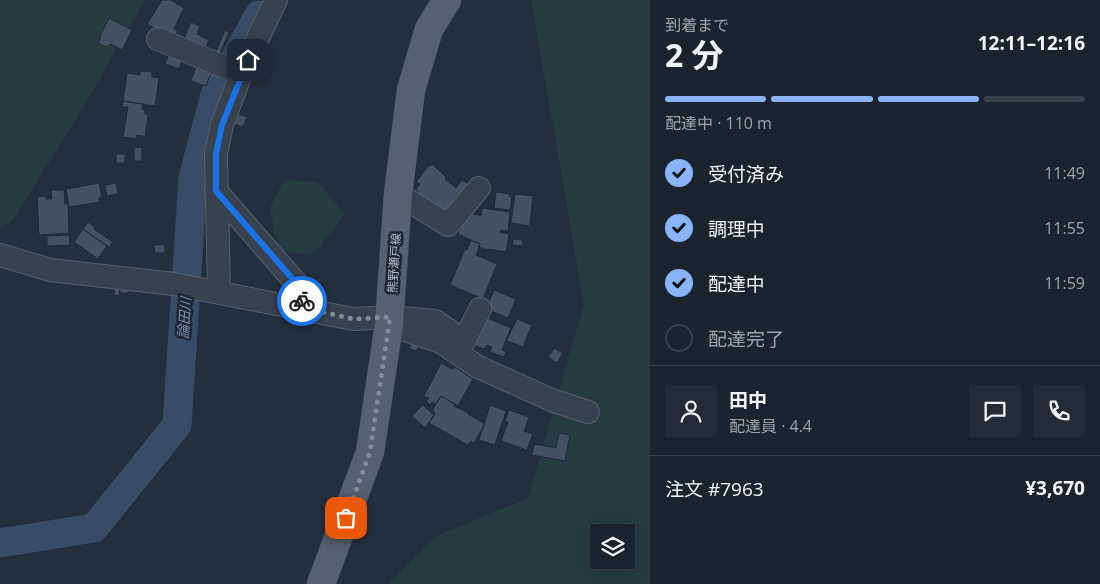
<!DOCTYPE html>
<html lang="ja">
<head>
<meta charset="utf-8">
<style>
  :root { --surface:#1b232e; --page:#242b36; --text:#f1f3f6; --muted:#a0a4aa; --line:#39404a; --accent:#8ab4f8 }
  body { margin:0; font-family:"Open Sans","Noto Sans JP",sans-serif; background:var(--page); color:var(--text); height:100vh; display:flex; flex-direction:column; font-size:19px; white-space:nowrap }
  * { box-sizing:border-box; margin:0 }
  p { font-size:16px; color:var(--muted) }
  .icon { flex:none; width:28px; height:28px; fill:none; stroke:currentColor; stroke-width:2; stroke-linecap:round; stroke-linejoin:round }
  .map { position:relative; flex:1; overflow:hidden }
  .details { display:flex; flex-direction:column; background:var(--surface); width:450px }
  .details>* { flex:none }
  .controls { position:absolute; left:590px; top:524px; display:grid; gap:10px }
  .controls a { display:grid; place-items:center; width:45px; height:45px; border-radius:0px; background:var(--surface); box-shadow:0 2px 12px #0003,0 0 0 1px var(--line); font-size:25px }
  .pin { position:absolute; display:grid; place-items:center; width:42px; height:42px; color:#fff; margin:-21px; border-radius:10px; box-shadow:0 2px 8px #0006 }
  .courier { position:absolute; display:grid; place-items:center; width:50px; height:50px; margin:-25px; border:4px solid #1a73e8; border-radius:50%; background:#fff; color:#222; box-shadow:0 1px 6px #0007 }
  .summary em { font-style:normal; font-weight:700 }
  .summary div { display:flex; flex-direction:column-reverse }
  .summary { display:flex; align-items:center; justify-content:space-between; height:85px; padding:0 15px }
  h1 { font-size:32px; font-weight:700; line-height:38px }
  .bar { display:grid; grid-template-columns:repeat(4,1fr); gap:8px 5px; align-content:center; height:60px; padding:0 15px }
  .bar i { height:6px; border-radius:4px; background:var(--line) }
  .bar .on { background:var(--accent) }
  .bar p { grid-column:span 4 }
  .line { display:flex; align-items:center; gap:12px; padding:0 15px; border-top:1px solid var(--line) }
  .line div { flex:1 }
  .round { display:grid; place-items:center; flex:none; width:52px; height:52px; border-radius:0px; background:var(--page) }
  ol { padding:0 15px; list-style:none }
  li { display:flex; align-items:center; gap:15px; height:55px }
  li p { margin-inline-start:auto }
  li .icon { padding:5px; border-radius:50%; background:var(--accent); color:#111; stroke-width:4 }
  li:last-child { color:var(--muted) }
  li i { width:28px; height:28px; border:2px solid var(--line); border-radius:50% }
  main { display:flex; flex:1; min-height:0 }
  .map>svg:first-child { display:block }
  .green { fill:#263c3f; fill-rule:evenodd }
  .lines { fill:none; stroke-linecap:round; stroke-linejoin:round }
  .river { stroke:#394c67; stroke-width:29 }
  .building { fill:#455162; stroke:#1f2835 }
  .minor-casing { stroke:#565f6c; stroke-width:24 }
  .major-casing { stroke:#414a57; stroke-width:29 }
  .minor { stroke:#38414e; stroke-width:22 }
  .major { stroke:#56606e; stroke-width:28 }
  .done { stroke:#828b98; stroke-width:5; stroke-dasharray:0 9 }
  .route { stroke:#1a73e8; stroke-width:6 }
  .labels { text-anchor:middle; dominant-baseline:central; stroke-width:5; stroke-linejoin:round; paint-order:stroke }
  .street-label { font-size:12px; fill:#b4bcc9; stroke:#1d2633 }
  .water-label { font-size:14px; font-style:italic; fill:#7c92b1; stroke:#1d2633 }
</style>
</head>
<body>
<main>
<div class="map">
<svg width="650" height="584" viewBox="0 0 650 584">
  <rect width="100%" height="100%" fill="#242f3e"/>
  <path class="green" d="M 0,0 L 145,0 L 78,116 L 13,220 L 0,228 Z
    M 531,0 L 650,0 L 650,584 L 388,584 L 437,536 L 528,498 L 584,304 ZM 599,532 L 626,532 L 626,560 L 599,560 Z
    M 284,180 L 312,181 L 320,184 L 345,214 L 320,247 L 308,255 L 282,252 L 273,232 L 273,222 L 270,208 Z"/>
  <g class="lines">
    <path class="river" d="M 0,543 L 94,528 L 177,425 L 193,178 L 215,95 L 259,15"/>
  </g>
  <path class="building" d="M 162,0 L 171,0 L 184,8 L 174,29 L 178,31 L 173,39 L 147,24 Z
    M 109,18 L 132,30 L 122,50 L 111,44 L 106,47 L 98,43 L 101,37 L 100,36 Z
    M 191,22 L 200,26 L 197,34 L 209,40 L 204,52 L 188,45 L 185,36 Z
    M 225,30 L 229,32 L 219,56 L 215,54 Z
    M 169,54 L 183,59 L 179,69 L 165,64 Z
    M 197,64 L 212,70 L 206,86 L 191,81 Z
    M 140,71 L 152,72 L 152,77 L 159,78 L 155,106 L 123,101 L 127,73 L 140,75 Z
    M 123,101 L 143,104 L 142,109 L 145,110 L 145,114 L 148,115 L 145,137 L 137,135 L 136,139 L 123,137 L 128,107 L 122,107 Z
    M 235,113 L 247,117 L 243,127 L 231,123 Z
    M 142,147 L 142,161 L 134,161 L 134,148 Z
    M 116,154 L 125,154 L 125,163 L 116,163 Z
    M 432,164 L 446,177 L 445,179 L 456,188 L 462,180 L 472,187 L 446,213 L 417,193 L 418,191 L 416,189 L 420,184 L 416,182 L 429,165 L 430,166 Z
    M 99,183 L 102,198 L 99,198 L 100,202 L 69,207 L 66,189 Z
    M 116,183 L 118,194 L 107,196 L 105,185 Z
    M 51,190 L 64,190 L 65,204 L 68,204 L 69,233 L 39,235 L 37,197 L 46,196 L 46,199 L 52,199 Z
    M 496,192 L 510,194 L 509,196 L 512,197 L 510,210 L 494,208 Z
    M 515,194 L 533,196 L 530,226 L 511,223 Z
    M 482,208 L 510,212 L 508,231 L 501,230 L 500,232 L 509,234 L 506,252 L 488,249 L 488,250 L 478,247 L 480,244 L 458,234 L 466,212 L 481,216 Z
    M 88,222 L 95,227 L 94,229 L 113,242 L 109,247 L 83,229 Z
    M 83,229 L 107,246 L 98,259 L 74,242 Z
    M 69,235 L 70,245 L 47,246 L 47,236 Z
    M 513,239 L 523,240 L 522,246 L 512,245 Z
    M 471,240 L 480,244 L 476,255 L 497,264 L 483,299 L 450,285 L 465,249 L 467,250 Z
    M 165,244 L 165,253 L 155,253 L 154,245 Z
    M 114,285 L 120,285 L 119,296 L 114,295 Z
    M 120,287 L 129,288 L 129,293 L 120,293 Z
    M 494,290 L 516,299 L 508,318 L 486,309 Z
    M 483,316 L 511,328 L 502,350 L 506,352 L 504,357 L 490,352 L 492,347 L 487,345 L 484,349 L 468,343 Z
    M 517,319 L 532,325 L 523,347 L 507,341 L 507,339 Z
    M 415,339 L 421,342 L 416,351 L 409,348 Z
    M 554,348 L 563,353 L 557,363 L 548,357 Z
    M 441,363 L 453,369 L 455,367 L 473,379 L 458,406 L 441,396 L 436,404 L 432,402 L 431,405 L 426,402 L 429,398 L 424,396 Z
    M 441,396 L 455,404 L 454,406 L 469,413 L 468,414 L 485,424 L 474,443 L 471,441 L 468,445 L 429,423 L 435,413 L 432,411 Z
    M 423,405 L 434,415 L 425,428 L 412,416 Z
    M 490,405 L 506,411 L 495,445 L 479,440 Z
    M 509,410 L 529,417 L 524,431 L 533,434 L 527,450 L 501,441 L 508,422 L 505,421 Z
    M 559,433 L 570,435 L 565,461 L 532,455 L 534,444 L 556,448 Z"/>
  <g class="lines">
    <defs>
      <path id="minor" d="M 158,39 L 241,74
        M 216,191 L 297,284 L 305,309
        M 398,194 L 448,225 L 479,188
        M 0,255 L 50,270 L 174,284 L 353,319 L 390,317 L 435,321 L 464,341 L 480,309
        M 219,292 L 216,154 L 222,125 L 241,74 L 276,0
        M 390,325 L 441,342 L 478,367 L 554,401 L 588,412"/>
      <path id="major" d="M 321,584 L 370,452 L 389,324 L 398,194 L 411,90 L 429,29 L 447,0"/>
    </defs>
    <use href="#minor" class="minor-casing"/>
    <use href="#major" class="major-casing"/>
    <use href="#minor" class="minor"/>
    <use href="#major" class="major"/>
  </g>
  <g class="lines">
    <path class="done" d="M 302,301 L 305,308 L 353,319 L 390,317 L 370,452 L 346,518"/>
    <path class="route" d="M 248,60 L 222,125 L 216,154 L 216,191 L 297,284 L 302,301"/>
  </g>
  <g class="labels">
    <g class="street-label">
      <text transform="translate(394 263) rotate(-86)">熊野瀬戸線</text>
    </g>
    <g class="water-label">
      <text transform="translate(184 318) rotate(-86)">論田川</text>
    </g>
  </g>
</svg>
<div class="controls">
<a><svg class="icon" aria-label="layers" viewBox="0 0 24 24"><path d="M12 4l9 5-9 5-9-5zM3 14l9 5 9-5"/></svg></a>
</div>
<div class="pin" style="left:346px;top:518px;background:#ea580c"><svg class="icon" aria-label="bag" viewBox="0 0 24 24"><path d="M5 8h14l-1 12H6zM9 8a3 3 0 0 1 6 0"/></svg></div>
<div class="pin" style="left:248px;top:60px;background:#1f2937"><svg class="icon" aria-label="home" viewBox="0 0 24 24"><path d="M3 11l9-7 9 7M6 9v11h12V9"/></svg></div>
<div class="courier" style="left:302px;top:301px"><svg class="icon" aria-label="bike" viewBox="0 0 24 24"><circle cx="6" cy="16" r="4"/><circle cx="18" cy="16" r="4"/><path d="M6 16l4-8h5l3 8M10 8l3 8H6M13 5h3"/></svg></div>
</div>
<section class="details">
<div class="summary"><div><h1>2 分</h1><p>到着まで</p></div><em>12:11–12:16</em></div>
<div class="bar"><i class="on"></i><i class="on"></i><i class="on"></i><i></i><p>配達中 · 110 m</p></div>
<ol>
<li><svg class="icon" aria-label="check" viewBox="0 0 24 24"><path d="M5 12l5 5 9-10"/></svg>受付済み<p>11:49</p></li>
<li><svg class="icon" aria-label="check" viewBox="0 0 24 24"><path d="M5 12l5 5 9-10"/></svg>調理中<p>11:55</p></li>
<li><svg class="icon" aria-label="check" viewBox="0 0 24 24"><path d="M5 12l5 5 9-10"/></svg>配達中<p>11:59</p></li>
<li><i></i>配達完了</li>
</ol>
<div class="line" style="height:90px"><a class="round"><svg class="icon" aria-label="person" viewBox="0 0 24 24"><circle cx="12" cy="8" r="4"/><path d="M4 21q1-7 8-7t8 7"/></svg></a><div><b>田中</b><p>配達員 · 4.4</p></div><a class="round"><svg class="icon" aria-label="chat" viewBox="0 0 24 24"><path d="M4 5h16v11H9l-5 4z"/></svg></a><a class="round"><svg class="icon" aria-label="phone" viewBox="0 0 24 24"><path d="M5 4h4l2 5-3 2q2 4 5 5l2-3 5 2v4C11 20 4 13 5 4z"/></svg></a></div>
<div class="line" style="height:65px"><div>注文 #7963</div><b>¥3,670</b></div>
</section>
</main>
</body>
</html>
